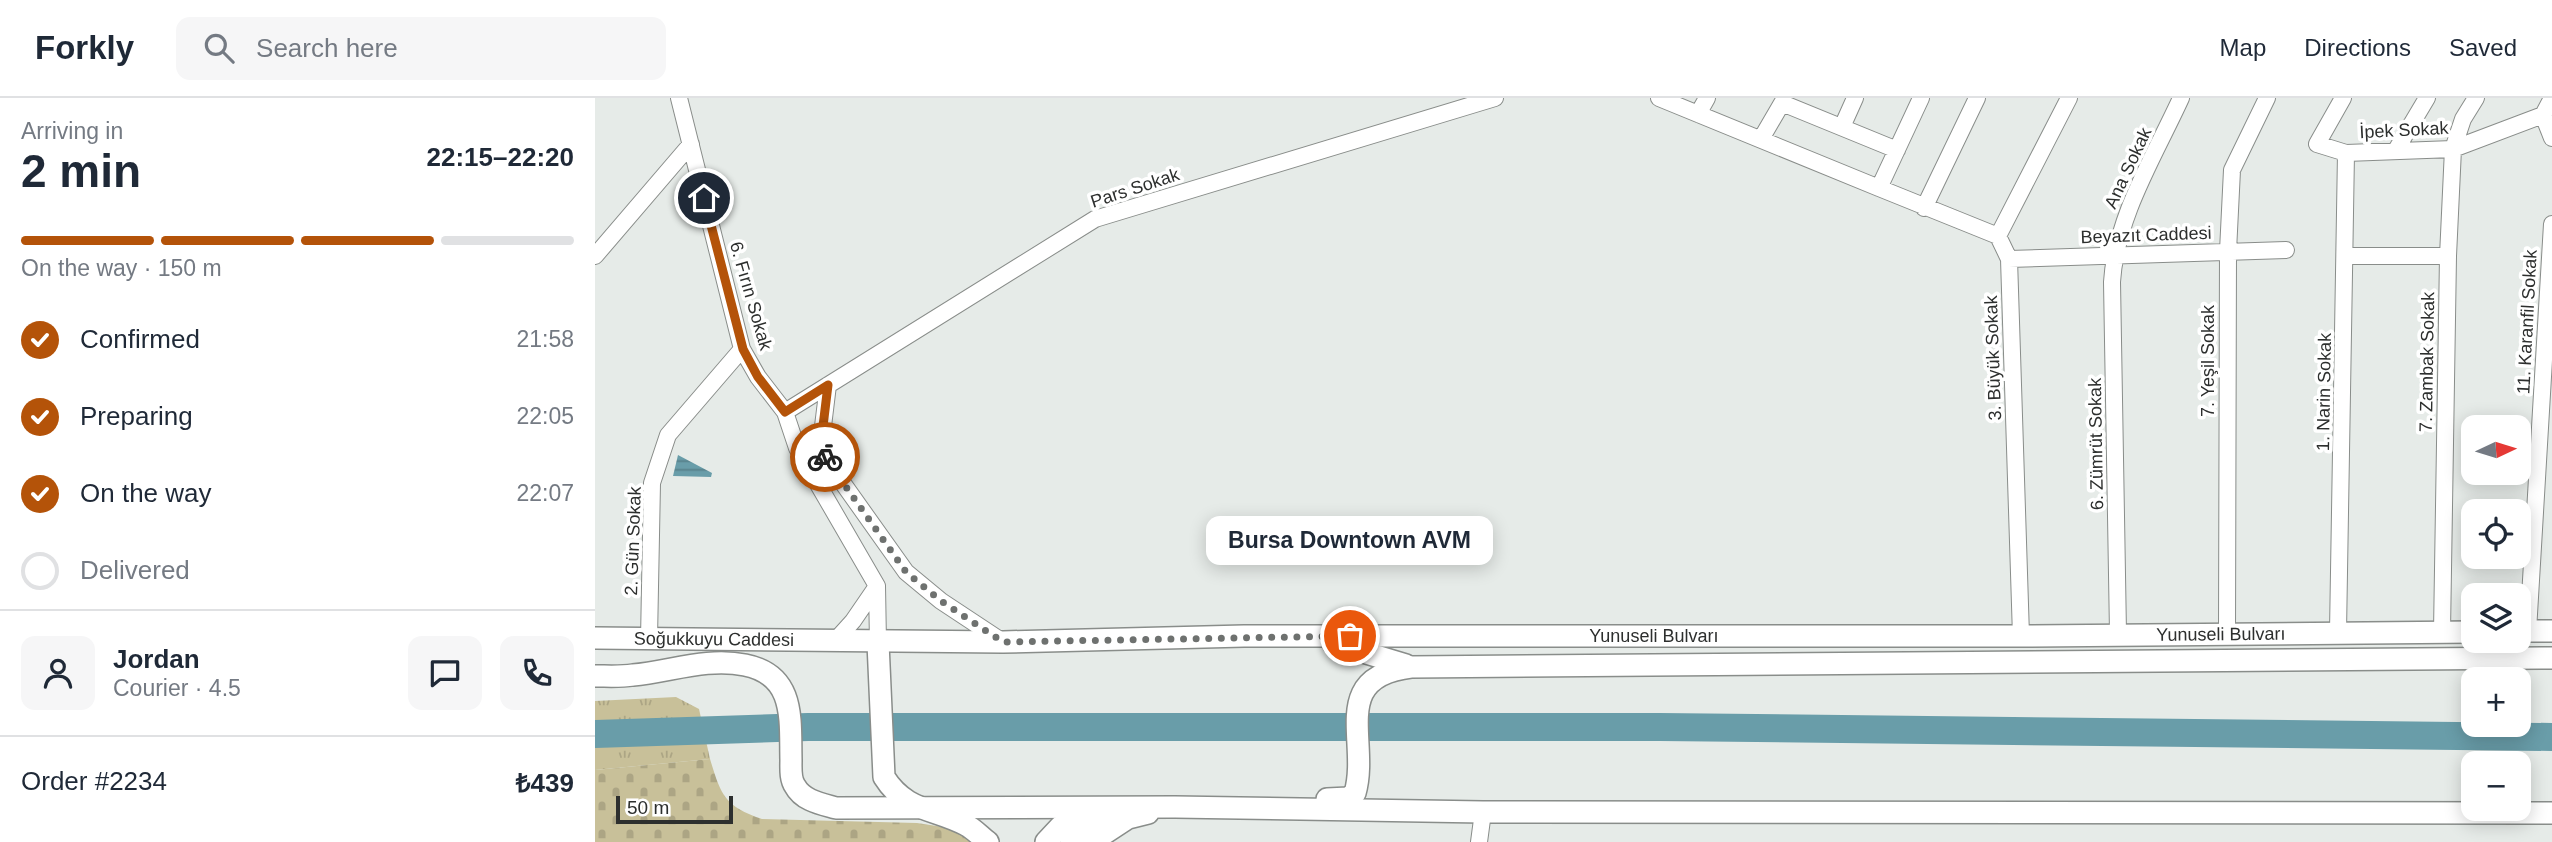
<!DOCTYPE html>
<html lang="en">
<head>
<meta charset="utf-8">
<style>
  :root { --surface:#fff; --page:#f6f6f7; --text:#1f2937; --muted:#747a83; --line:#e0e1e3; --accent:#b45309 }
  body { margin:0; font-family:Arial,sans-serif; background:var(--page); color:var(--text); height:100vh; display:flex; flex-direction:column; font-size:26px; white-space:nowrap }
  * { box-sizing:border-box; margin:0 }
  p { font-size:23px; color:var(--muted) }
  .icon { flex:none; width:38px; height:38px; fill:none; stroke:currentColor; stroke-width:2; stroke-linecap:round; stroke-linejoin:round }
  .map { position:relative; flex:1; overflow:hidden }
  .drawer { display:flex; flex-direction:column; background:var(--surface); width:595px }
  .drawer>* { flex:none }
  .needle { width:46px; rotate:86deg }
  .tools { position:absolute; left:1866px; top:317px; display:grid; gap:14px }
  .tools a { display:grid; place-items:center; width:70px; height:70px; border-radius:14px; background:var(--surface); box-shadow:0 4px 18px #0003; font-size:35px }
  .scale { position:absolute; left:21px; bottom:18px; width:117px; box-sizing:border-box; padding-left:7px; border:4px solid #2d2f2e; border-top:0; font-size:19px; line-height:24px; white-space:nowrap; color:#2d2f2e; -webkit-text-stroke:5px #fff; paint-order:stroke }
  .pin { position:absolute; display:grid; place-items:center; width:60px; height:60px; color:#fff; margin:-30px; border:4px solid #fff; border-radius:50%; box-shadow:0 2px 7px #0007 }
  .courier { position:absolute; display:grid; place-items:center; width:70px; height:70px; margin:-35px; border:5px solid #b45309; border-radius:50%; background:#fff; color:#222; box-shadow:0 2px 9px #0007 }
  .bubble { position:absolute; height:49px; border-radius:14px; background:var(--surface); box-shadow:0 4px 18px #0003; font-size:23px; font-weight:700; line-height:49px; text-align:center }
  .overview em { font-style:normal; font-weight:700 }
  .overview div { display:flex; flex-direction:column-reverse }
  .overview { display:flex; align-items:center; justify-content:space-between; height:119px; padding:0 21px }
  h1 { font-size:46px; font-weight:700; line-height:52px }
  .bar { display:grid; grid-template-columns:repeat(4,1fr); gap:10px 7px; align-content:center; height:84px; padding:0 21px }
  .bar i { height:9px; border-radius:5px; background:var(--line) }
  .bar .selected { background:var(--accent) }
  .bar p { grid-column:span 4 }
  .line { display:flex; align-items:center; gap:18px; padding:0 21px; border-top:2px solid var(--line) }
  .line div { flex:1 }
  .round { display:grid; place-items:center; flex:none; width:74px; height:74px; border-radius:14px; background:var(--page) }
  ol { padding:0 21px; list-style:none }
  li { display:flex; align-items:center; gap:21px; height:77px }
  li p { margin-inline-start:auto }
  li .icon { padding:7px; border-radius:50%; background:var(--accent); color:#fff; stroke-width:4 }
  li:last-child { color:var(--muted) }
  li i { width:38px; height:38px; border:4px solid var(--line); border-radius:50% }
  header { display:flex; align-items:center; gap:42px; box-sizing:border-box; height:98px; padding:0 35px; background:var(--surface); border-bottom:2px solid var(--line) }
  header strong { font-size:33px }
  nav { display:flex; gap:38px; margin-inline-start:auto; font-size:24px }
  .search { width:490px; height:63px; background:var(--page); display:flex; align-items:center; gap:18px; box-sizing:border-box; padding:0 24px; border-radius:14px; color:var(--muted); font-size:26px }
  main { display:flex; flex:1; min-height:0 }
  .map>svg:first-child { display:block }
  .grass { fill:url(#grass-tufts) }
  .cemetery { fill:url(#cemetery-stones) }
  .water { fill:url(#water-rules) }
  .lines { fill:none; stroke-linecap:round; stroke-linejoin:round }
  .river { stroke:#699da9; stroke-width:28 }
  .minor-casing { stroke:#898d8a; stroke-width:18 }
  .major-casing { stroke:#898d8a; stroke-width:24 }
  .minor { stroke:#fff; stroke-width:16 }
  .major { stroke:#fff; stroke-width:21 }
  .done { stroke:#6e716f; stroke-width:7; stroke-dasharray:0 12.6 }
  .route { stroke:#b45309; stroke-width:9 }
  .labels { text-anchor:middle; dominant-baseline:central; stroke-width:7; stroke-linejoin:round; paint-order:stroke }
  .street-label { font-size:18px; fill:#2d2f2e; stroke:#fff }
</style>
</head>
<body>
<header>
<strong>Forkly</strong>
<div class="search"><svg class="icon" aria-label="search" viewBox="0 0 24 24"><circle cx="10" cy="10" r="6"/><path d="M15 15l6 6"/></svg>Search here</div>
<nav><a>Map</a><a>Directions</a><a>Saved</a></nav>
</header>
<main>
<section class="drawer">
<div class="overview"><div><h1>2 min</h1><p>Arriving in</p></div><em>22:15–22:20</em></div>
<div class="bar"><i class="selected"></i><i class="selected"></i><i class="selected"></i><i></i><p>On the way · 150 m</p></div>
<ol>
<li><svg class="icon" aria-label="check" viewBox="0 0 24 24"><path d="M5 12l5 5 9-10"/></svg>Confirmed<p>21:58</p></li>
<li><svg class="icon" aria-label="check" viewBox="0 0 24 24"><path d="M5 12l5 5 9-10"/></svg>Preparing<p>22:05</p></li>
<li><svg class="icon" aria-label="check" viewBox="0 0 24 24"><path d="M5 12l5 5 9-10"/></svg>On the way<p>22:07</p></li>
<li><i></i>Delivered</li>
</ol>
<div class="line" style="height:126px"><a class="round"><svg class="icon" aria-label="person" viewBox="0 0 24 24"><circle cx="12" cy="8" r="4"/><path d="M4 21q1-7 8-7t8 7"/></svg></a><div><b>Jordan</b><p>Courier · 4.5</p></div><a class="round"><svg class="icon" aria-label="chat" viewBox="0 0 24 24"><path d="M4 5h16v11H9l-5 4z"/></svg></a><a class="round"><svg class="icon" aria-label="phone" viewBox="0 0 24 24"><path d="M5 4h4l2 5-3 2q2 4 5 5l2-3 5 2v4C11 20 4 13 5 4z"/></svg></a></div>
<div class="line" style="height:91px"><div>Order #2234</div><b>₺439</b></div>
</section>
<div class="map">
<svg width="1957" height="744" viewBox="0 0 1957 744">
  <defs>
    <pattern id="grass-tufts" width="24" height="20" patternUnits="userSpaceOnUse" patternTransform="scale(1.75)"><rect width="24" height="20" fill="#c8c099"/><path d="M3 7l-1-3M5 7V3M7 7l1-3M15 17l-1-3M17 17v-4M19 17l1-3" fill="none" stroke="#aca584"/></pattern>
    <pattern id="cemetery-stones" width="16" height="16" patternUnits="userSpaceOnUse" patternTransform="scale(1.75)"><rect width="16" height="16" fill="#c8c099"/><path d="M2 7V4a2 2 0 0 1 4 0v3zM10 15v-3a2 2 0 0 1 4 0v3z" fill="#aca584"/></pattern>
    <pattern id="water-rules" width="6" height="5" patternUnits="userSpaceOnUse" patternTransform="scale(1.75)"><rect width="6" height="5" fill="#699da9"/><path d="M0 2.5h6" fill="none" stroke="#57808a"/></pattern>
  </defs>
  <rect width="100%" height="100%" fill="#e6ebe8"/>
  <path class="grass" d="M 81,599 L 104,611 L 115,661 L 0,672 L 0,603 Z"/>
  <path class="cemetery" d="M 115,661 C 126,697 129,708 167,721 L 322,725 L 348,729 L 366,735 L 376,744 L 0,744 L 0,672 Z"/>
  <path class="water" d="M 83,357 L 117,375 L 116,379 L 78,378 Z"/>
  <g class="lines">
    <path class="river" d="M 0,636 L 213,629 L 1065,629 L 1957,639"/>
    <defs>
      <path id="minor" d="M 84,0 L 147,251 L 163,279 L 190,314 L 202,350 L 282,488 L 283,545
        M 1064,0 L 1284,90
        M 1326,0 L 1284,90 L 1403,138
        M 1748,0 L 1722,46 L 1751,55 L 1858,51 L 1948,17
        M 1103,16 L 1112,0
        M 1948,17 L 1957,40
        M 1948,17 L 1957,0
        M 1247,29 L 1260,0
        M 1166,41 L 1187,5 L 1302,52
        M 1801,52 L 1832,0
        M 1329,110 L 1382,0
        M 0,158 L 96,46
        M 1751,158 L 1853,158
        M 1414,161 L 1691,152
        M 233,287 L 225,353 L 311,474 L 346,503 L 408,544
        M 190,314 L 500,121 L 900,0
        M 1933,533 L 1957,126
        M 1632,534 L 1633,153 L 1637,72 L 1672,0
        M 1743,534 L 1751,55
        M 1847,534 L 1853,158 L 1858,51 L 1868,21 L 1881,0
        M 1523,535 L 1517,184 C 1521,119 1559,59 1586,0
        M 1426,538 L 1414,161 L 1403,138 L 1474,0
        M 54,541 L 57,385 L 73,337 L 147,251
        M 239,544 L 258,523 L 282,488
        M 884,744 L 888,714"/>
      <g id="major">
        <path d="M 1923,533 L 1957,533"/>
        <path id="s1" d="M 0,540 L 408,544 L 649,538 L 1426,538 L 1878,534"/>
        <path d="M 283,545 L 289,679 C 311,714 339,710 371,727 C 379,731 386,739 393,744"/>
        <path d="M 738,545 L 811,567"/>
        <path d="M 0,578 C 12,578 25,579 38,577 C 74,574 112,559 150,567 C 201,577 195,622 196,662 C 196,670 195,681 200,688 C 208,703 227,706 241,710 L 580,709 L 888,714 L 1957,715"/>
        <path d="M 732,701 L 753,700 L 760,695 C 775,643 733,579 816,569 L 1957,560"/>
        <path d="M 451,744 L 465,729 L 502,713"/>
        <path d="M 476,744 L 509,722"/>
        <path d="M 501,744 L 504,739 L 533,720 L 553,715"/>
      </g>
    </defs>
    <use href="#minor" class="minor-casing"/>
    <use href="#major" class="major-casing"/>
    <use href="#minor" class="minor"/>
    <use href="#major" class="major"/>
  </g>
  <g class="lines">
    <path class="done" d="M 230,359 L 311,474 L 346,503 L 408,544 L 755,538"/>
    <path class="route" d="M 109,100 L 148,251 L 163,279 L 190,314 L 233,287 L 225,353 L 230,359"/>
  </g>
  <g class="labels">
    <g class="street-label">
      <text transform="translate(1809 32) rotate(-3)">İpek Sokak</text>
      <text transform="translate(1533 70) rotate(-65)">Ana Sokak</text>
      <text transform="translate(540 90) rotate(-18)">Pars Sokak</text>
      <text transform="translate(1551 137) rotate(-2)">Beyazıt Caddesi</text>
      <text transform="translate(156 198) rotate(74)">6. Fırın Sokak</text>
      <text transform="translate(1932 224) rotate(-87)">11. Karanfil Sokak</text>
      <text transform="translate(1398 260) rotate(-92)">3. Büyük Sokak</text>
      <text transform="translate(1613 263) rotate(-90)">7. Yeşil Sokak</text>
      <text transform="translate(1832 264) rotate(-89)">7. Zambak Sokak</text>
      <text transform="translate(1729 294) rotate(-89)">1. Narin Sokak</text>
      <text transform="translate(1501 346) rotate(-91)">6. Zümrüt Sokak</text>
      <text transform="translate(38 443) rotate(-88)">2. Gün Sokak</text>
      <text stroke="none"><textPath href="#s1" startOffset="1626">Yunuseli Bulvarı</textPath></text>
      <text stroke="none"><textPath href="#s1" startOffset="1059">Yunuseli Bulvarı</textPath></text>
      <text stroke="none"><textPath href="#s1" startOffset="119">Soğukkuyu Caddesi</textPath></text>
    </g>
  </g>
</svg>
<div class="tools">
<a><svg class="needle" viewBox="-14 -14 28 28"><path d="M0-13l5 13h-10z" fill="#e53935"/><path d="M0 13l5-13h-10z" fill="#747a83"/></svg></a>
<a><svg class="icon" aria-label="locate" viewBox="0 0 24 24"><circle cx="12" cy="12" r="6"/><path d="M12 2v4M12 18v4M2 12h4M18 12h4"/></svg></a>
<a><svg class="icon" aria-label="layers" viewBox="0 0 24 24"><path d="M12 4l9 5-9 5-9-5zM3 14l9 5 9-5"/></svg></a>
<a>+</a>
<a>−</a>
</div>
<div class="scale">50 m</div>
<div class="pin" style="left:755px;top:538px;background:#ea580c"><svg class="icon" aria-label="bag" viewBox="0 0 24 24"><path d="M5 8h14l-1 12H6zM9 8a3 3 0 0 1 6 0"/></svg></div>
<div class="pin" style="left:109px;top:100px;background:#1f2937"><svg class="icon" aria-label="home" viewBox="0 0 24 24"><path d="M3 11l9-7 9 7M6 9v11h12V9"/></svg></div>
<div class="courier" style="left:230px;top:359px"><svg class="icon" aria-label="bike" viewBox="0 0 24 24"><circle cx="6" cy="16" r="4"/><circle cx="18" cy="16" r="4"/><path d="M6 16l4-8h5l3 8M10 8l3 8H6M13 5h3"/></svg></div>
<div class="bubble" style="left:611px;top:418px;width:287px">Bursa Downtown AVM</div>
</div>
</main>
</body>
</html>
